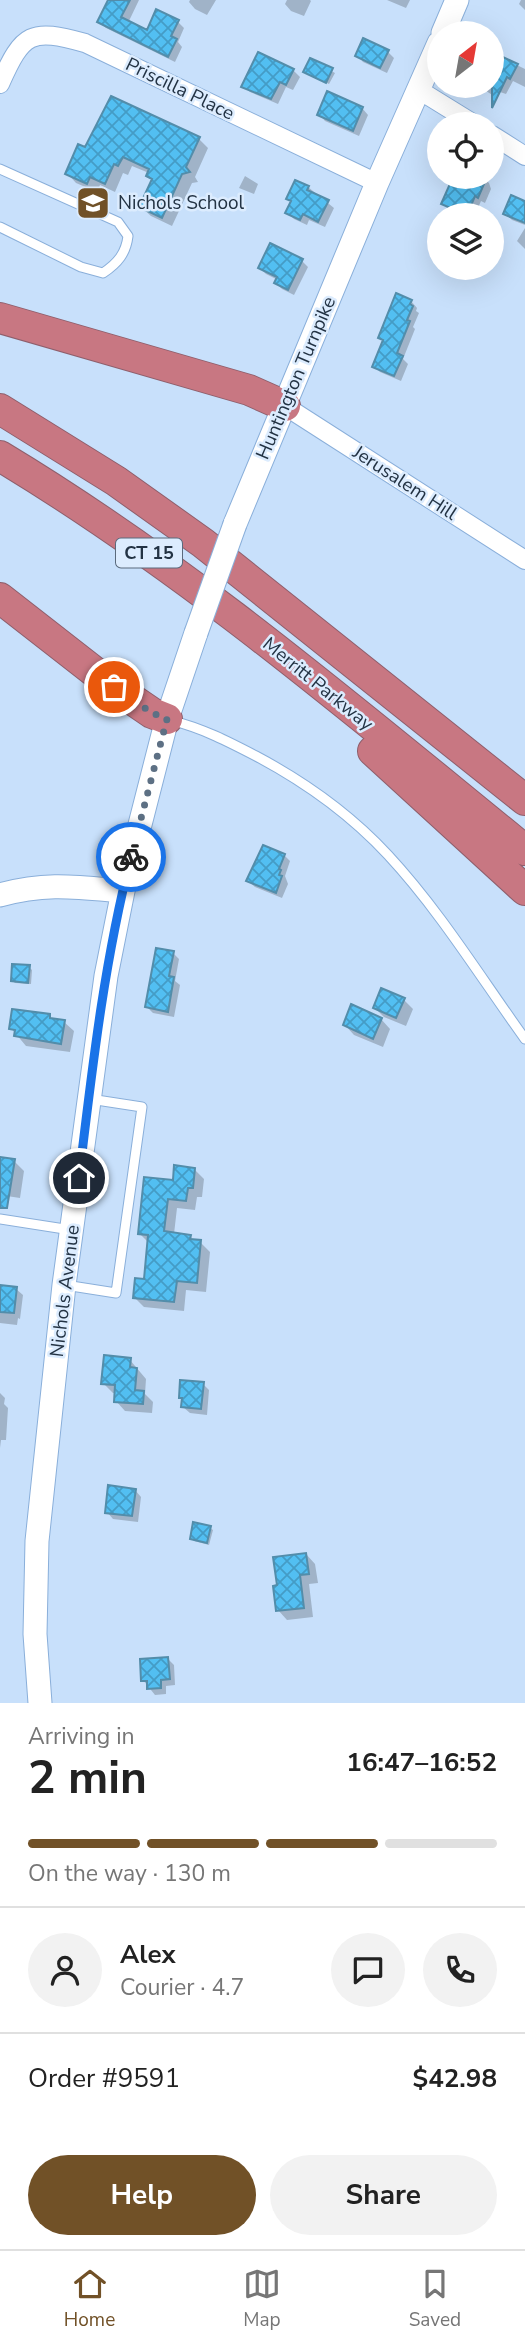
<!DOCTYPE html>
<html lang="en">
<head>
<meta charset="utf-8">
<style>
  :root { --surface:#fff; --page:#f2f2f2; --text:#222; --muted:#767676; --line:#e0e0e0; --accent:#715127 }
  body { margin:0; font-family:"Nunito Sans",sans-serif; background:var(--page); color:var(--text); height:100vh; display:flex; flex-direction:column; font-size:26px; white-space:nowrap }
  * { box-sizing:border-box; margin:0 }
  p { font-size:23px; color:var(--muted) }
  .icon { flex:none; width:38px; height:38px; fill:none; stroke:currentColor; stroke-width:2; stroke-linecap:round; stroke-linejoin:round }
  .map { position:relative; height:1703px; overflow:hidden }
  .panel { display:flex; flex-direction:column; background:var(--surface); flex:1 }
  .panel>* { flex:none }
  .needle { width:46px; rotate:31deg }
  .tools { position:absolute; left:427px; top:21px; display:grid; gap:14px }
  .tools a { display:grid; place-items:center; width:77px; height:77px; border-radius:50%; background:var(--surface); box-shadow:0 7px 28px #0002; font-size:35px }
  .pin { position:absolute; display:grid; place-items:center; width:60px; height:60px; color:#fff; margin:-30px; border:4px solid #fff; border-radius:50%; box-shadow:0 2px 7px #0007 }
  .courier { position:absolute; display:grid; place-items:center; width:70px; height:70px; margin:-35px; border:5px solid #1a73e8; border-radius:50%; background:#fff; color:#222; box-shadow:0 2px 9px #0007 }
  .headline em { font-style:normal; font-weight:700 }
  .headline div { display:flex; flex-direction:column-reverse }
  .headline { display:flex; align-items:center; justify-content:space-between; height:119px; padding:0 28px }
  h1 { font-size:46px; font-weight:700; line-height:52px }
  .bar { display:grid; grid-template-columns:repeat(4,1fr); gap:10px 7px; align-content:center; height:84px; padding:0 28px }
  .bar i { height:9px; border-radius:5px; background:var(--line) }
  .bar .active { background:var(--accent) }
  .bar p { grid-column:span 4 }
  .line { display:flex; align-items:center; gap:18px; padding:0 28px; border-top:2px solid var(--line) }
  .line div { flex:1 }
  .round { display:grid; place-items:center; flex:none; width:74px; height:74px; border-radius:37px; background:var(--page) }
  .action { display:flex; gap:14px; margin-top:auto; padding:14px 28px }
  .action a { flex:1; height:80px; border-radius:42px; background:var(--accent); color:#fff; font-size:28px; font-weight:700; line-height:80px; text-align:center }
  .action a+a { background:var(--page); color:var(--text) }
  .dock { display:flex; justify-content:space-around; align-items:center; height:98px; border-top:2px solid var(--line); background:var(--surface); font-size:19px; color:var(--muted) }
  .dock a { display:grid; justify-items:center; gap:4px }
  .dock .active { color:var(--accent) }
  .map>svg:first-child { display:block }
  .shadow { fill:#0003 }
  .building { fill:url(#building-cross-hatch); stroke:#538daa; stroke-width:2 }
  .lines { fill:none; stroke-linecap:round; stroke-linejoin:round }
  .lane-casing { stroke:#8aafda; stroke-width:11 }
  .street-casing { stroke:#8aafda; stroke-width:20 }
  .secondary-casing { stroke:#8aafda; stroke-width:25 }
  .highway-casing { stroke:#8e5f6c; stroke-width:32 }
  .lane { stroke:#fff; stroke-width:9 }
  .street { stroke:#fff; stroke-width:18 }
  .secondary { stroke:#fff; stroke-width:23 }
  .highway { stroke:#c87782; stroke-width:30 }
  .secondary-bridge-casing { stroke:#8aafda; stroke-width:25; stroke-linecap:butt }
  .secondary-bridge { stroke:#fff; stroke-width:23 }
  .done { stroke:#5d7084; stroke-width:7; stroke-dasharray:0 12.6 }
  .route { stroke:#1a73e8; stroke-width:9 }
  .labels { text-anchor:middle; dominant-baseline:central; stroke-width:5; stroke-linejoin:round; paint-order:stroke }
  .shield { fill:#dcecfe; stroke:#5a6a7c; stroke-width:2 }
  .shield-label { font-size:18px; font-weight:bold; fill:#233344 }
  .street-label { font-size:19px; fill:#233344; stroke:#dcecfe }
  .poi-label { font-size:19px; fill:#233344; stroke:#dcecfe; text-anchor:start }
</style>
</head>
<body>
<div class="map">
<svg width="525" height="1703" viewBox="0 0 525 1703">
  <defs>
    <pattern id="building-cross-hatch" width="8" height="8" patternUnits="userSpaceOnUse" patternTransform="scale(1.75)"><rect width="8" height="8" fill="#52bff2"/><path d="M0 0l8 8M0 8l8-8" fill="none" stroke="#449cc6"/></pattern>
  </defs>
  <rect width="100%" height="100%" fill="#c8e0fb"/>
  <path class="shadow" d="M 109,0 L 139,0 L 128,23 L 147,32 L 178,22 L 184,28 L 178,42 L 182,47 L 175,62 L 106,28 L 99,22 Z
    M 190,0 L 216,0 L 207,15 L 195,9 L 189,2 Z
    M 287,0 L 310,0 L 311,1 L 304,16 L 291,11 L 285,4 Z
    M 387,0 L 410,0 L 406,8 Z
    M 521,0 L 525,0 L 525,10 L 519,4 Z
    M 388,52 L 394,58 L 387,73 L 363,62 L 357,55 Z
    M 492,53 L 525,69 L 525,87 L 513,81 L 506,94 L 500,92 L 497,98 L 480,87 L 492,86 Z
    M 311,60 L 335,73 L 329,84 L 305,72 Z
    M 293,70 L 300,77 L 293,90 L 286,87 L 278,104 L 250,92 L 244,86 Z
    M 362,108 L 368,115 L 359,136 L 325,121 L 319,114 Z
    M 199,139 L 208,148 L 195,177 L 198,182 L 192,183 L 172,226 L 151,216 L 141,207 L 153,181 L 148,176 L 149,173 L 132,166 L 128,175 L 123,173 L 115,192 L 100,185 L 97,192 L 76,183 L 67,173 L 86,150 Z
    M 245,176 L 258,184 L 254,194 L 239,188 Z
    M 455,177 L 483,177 L 489,183 L 491,189 L 485,203 L 481,201 L 475,215 L 462,215 L 450,210 L 443,204 Z
    M 308,187 L 334,208 L 325,227 L 309,220 L 307,225 L 294,219 L 288,213 L 293,203 L 288,198 Z
    M 525,203 L 525,225 L 512,220 L 505,213 Z
    M 525,228 L 525,249 L 517,241 Z
    M 302,261 L 308,267 L 294,295 L 282,289 L 276,283 L 278,280 L 266,274 L 260,268 Z
    M 411,301 L 417,308 L 416,311 L 419,313 L 413,327 L 415,329 L 403,359 L 408,364 L 401,381 L 380,372 L 374,366 L 384,342 L 380,338 Z
    M 284,855 L 290,861 L 285,876 L 288,884 L 282,898 L 255,887 L 248,881 Z
    M 173,953 L 179,959 L 175,981 L 180,985 L 174,1017 L 153,1013 L 147,1007 Z
    M 29,967 L 32,970 L 31,984 L 15,983 L 13,981 Z
    M 404,1000 L 413,1009 L 406,1026 L 384,1017 L 375,1008 Z
    M 49,1016 L 54,1020 L 64,1022 L 74,1031 L 70,1052 L 26,1046 L 11,1028 Z
    M 381,1019 L 390,1029 L 383,1047 L 354,1035 L 345,1025 Z
    M 0,1159 L 14,1161 L 24,1171 L 20,1198 L 0,1195 Z
    M 194,1169 L 204,1179 L 202,1197 L 197,1197 L 195,1210 L 177,1208 L 174,1234 L 190,1236 L 195,1241 L 200,1242 L 210,1252 L 206,1292 L 186,1290 L 184,1311 L 144,1307 L 134,1297 L 145,1280 L 149,1243 L 140,1234 L 174,1182 Z
    M 0,1286 L 16,1289 L 23,1295 L 20,1319 L 18,1318 L 17,1325 L 0,1323 Z
    M 130,1360 L 146,1379 L 145,1394 L 153,1402 L 152,1413 L 125,1411 L 116,1401 L 116,1393 L 113,1393 L 103,1383 Z
    M 203,1384 L 209,1390 L 207,1415 L 190,1413 L 183,1407 L 184,1400 L 181,1397 Z
    M 0,1393 L 5,1398 L 4,1404 L 8,1408 L 6,1440 L 1,1440 L 0,1448 Z
    M 135,1490 L 141,1497 L 138,1522 L 113,1519 L 107,1512 Z
    M 210,1528 L 213,1530 L 209,1545 L 194,1541 L 192,1539 Z
    M 306,1554 L 315,1564 L 318,1583 L 309,1584 L 313,1617 L 287,1620 L 278,1610 L 279,1587 Z
    M 168,1659 L 174,1665 L 175,1685 L 166,1686 L 166,1694 L 155,1695 L 143,1680 Z"/>
  <path class="building" d="M 108,0 L 130,0 L 121,17 L 147,30 L 156,9 L 179,20 L 171,36 L 177,39 L 168,57 L 97,22 Z
    M 363,38 L 389,50 L 380,68 L 355,56 Z
    M 258,52 L 294,69 L 286,85 L 280,82 L 271,99 L 241,87 Z
    M 492,52 L 518,64 L 510,79 L 507,77 L 492,108 Z
    M 310,58 L 333,68 L 326,83 L 303,72 Z
    M 327,91 L 363,107 L 353,131 L 317,115 Z
    M 111,96 L 200,137 L 186,167 L 190,172 L 182,174 L 162,218 L 139,207 L 152,179 L 146,176 L 149,169 L 123,157 L 118,166 L 114,164 L 105,184 L 90,177 L 87,184 L 65,174 L 78,144 L 85,147 Z
    M 453,177 L 487,177 L 478,198 L 475,196 L 467,215 L 441,204 Z
    M 295,180 L 309,186 L 307,190 L 329,200 L 318,222 L 303,214 L 300,220 L 285,213 L 291,201 L 286,199 Z
    M 511,195 L 525,201 L 525,223 L 503,214 Z
    M 270,243 L 303,259 L 288,290 L 274,283 L 277,277 L 258,268 Z
    M 396,293 L 412,300 L 410,304 L 413,306 L 407,320 L 410,321 L 397,353 L 403,356 L 394,376 L 372,367 L 383,340 L 378,338 Z
    M 263,845 L 285,854 L 279,869 L 281,870 L 279,875 L 282,876 L 276,893 L 246,881 Z
    M 156,948 L 174,951 L 169,976 L 174,977 L 168,1012 L 145,1007 Z
    M 12,964 L 30,965 L 28,983 L 11,981 Z
    M 381,988 L 405,998 L 396,1018 L 373,1008 Z
    M 351,1004 L 382,1018 L 373,1039 L 343,1025 Z
    M 12,1009 L 50,1014 L 50,1018 L 65,1020 L 61,1044 L 14,1036 L 15,1030 L 9,1029 Z
    M 0,1157 L 15,1159 L 7,1208 L 0,1208 Z
    M 174,1165 L 195,1168 L 193,1188 L 188,1188 L 186,1201 L 168,1199 L 164,1231 L 191,1235 L 190,1239 L 201,1240 L 197,1283 L 177,1281 L 174,1302 L 133,1298 L 135,1278 L 144,1279 L 148,1235 L 138,1234 L 144,1177 L 173,1180 Z
    M 0,1285 L 17,1287 L 14,1313 L 0,1312 Z
    M 104,1355 L 131,1358 L 130,1367 L 137,1368 L 135,1390 L 144,1391 L 143,1404 L 114,1402 L 115,1385 L 101,1384 Z
    M 180,1380 L 204,1382 L 201,1409 L 181,1407 L 182,1398 L 179,1398 Z
    M 108,1485 L 136,1489 L 132,1516 L 105,1513 Z
    M 193,1522 L 211,1526 L 207,1543 L 190,1539 Z
    M 306,1553 L 309,1574 L 300,1575 L 304,1608 L 276,1611 L 273,1586 L 277,1585 L 273,1557 Z
    M 168,1657 L 170,1679 L 161,1680 L 161,1688 L 147,1689 L 147,1681 L 141,1681 L 140,1659 Z"/>
  <g class="lines">
    <defs>
      <path id="lane" d="M 0,169 L 118,222 L 128,236 C 126,253 118,263 103,273 L 81,267 L 0,227
        M 173,721 C 202,728 229,742 256,756 C 305,782 350,814 388,855 C 440,911 481,978 525,1039
        M 0,1219 L 71,1230
        M 65,1285 L 116,1293 L 142,1107 L 90,1099"/>
      <path id="street" d="M 0,84 C 23,32 31,28 85,43 L 377,183
        M 419,90 L 474,124
        M 492,135 L 525,156
        M 285,406 L 525,560"/>
      <path id="secondary" d="M 443,33 L 457,0
        M 235,524 L 377,183 L 439,43
        M 0,895 C 45,882 77,887 123,891
        M 40,1703 L 35,1634 L 37,1541 L 64,1285 L 106,976 L 123,891 L 167,719 L 196,633"/>
      <path id="highway" d="M 0,318 L 249,390 L 285,406
        M 0,409 L 116,481 L 203,543 L 525,800
        M 0,456 C 188,569 355,712 525,850
        M 0,598 L 114,687 L 152,713 L 167,719
        M 373,751 L 525,890"/>
    </defs>
    <use href="#lane" class="lane-casing"/>
    <use href="#street" class="street-casing"/>
    <use href="#secondary" class="secondary-casing"/>
    <use href="#highway" class="highway-casing"/>
    <use href="#lane" class="lane"/>
    <use href="#street" class="street"/>
    <use href="#secondary" class="secondary"/>
    <use href="#highway" class="highway"/>
    <defs>
      <path id="secondary-bridge" d="M 196,633 L 235,524"/>
    </defs>
    <use href="#secondary-bridge" class="secondary-bridge-casing"/>
    <use href="#secondary-bridge" class="secondary-bridge"/>
  </g>
  <g class="lines">
    <path class="done" d="M 114,687 L 152,713 L 167,719 L 131,857"/>
    <path class="route" d="M 79,1178 C 92,1070 104,962 131,857"/>
  </g>
  <defs>
    <symbol id="school-square" viewBox="-11 -11 22 22"><rect x="-9" y="-9" width="18" height="18" rx="4" fill="#715127" stroke="#dcecfe"/><path d="M0-5L7-2L0 1L-7-2ZM-4 1L0 2.5L4 1V4Q0 6-4 4Z" fill="#fff"/></symbol>
  </defs>
  <g fill-rule="evenodd">
    <use href="#school-square" x="74" y="184" width="38" height="38"/>
  </g>
  <g class="labels">
    <rect class="shield" x="116" y="538.5" width="66" height="29" rx="5"/>
    <g class="shield-label">
      <text x="149" y="553">CT 15</text>
    </g>
    <g class="street-label">
      <text transform="translate(180 89) rotate(26)">Priscilla Place</text>
      <text transform="translate(296 378) rotate(-67)">Huntington Turnpike</text>
      <text transform="translate(405 483) rotate(33)">Jerusalem Hill</text>
      <text transform="translate(318 684) rotate(39)">Merritt Parkway</text>
      <text transform="translate(65 1291) rotate(-83)">Nichols Avenue</text>
    </g>
    <g class="poi-label">
      <text x="118" y="203">Nichols School</text>
    </g>
  </g>
</svg>
<div class="tools">
<a><svg class="needle" viewBox="-14 -14 28 28"><path d="M0-13l5 13h-10z" fill="#e53935"/><path d="M0 13l5-13h-10z" fill="#767676"/></svg></a>
<a><svg class="icon" aria-label="locate" viewBox="0 0 24 24"><circle cx="12" cy="12" r="6"/><path d="M12 2v4M12 18v4M2 12h4M18 12h4"/></svg></a>
<a><svg class="icon" aria-label="layers" viewBox="0 0 24 24"><path d="M12 4l9 5-9 5-9-5zM3 14l9 5 9-5"/></svg></a>
</div>
<div class="pin" style="left:114px;top:687px;background:#ea580c"><svg class="icon" aria-label="bag" viewBox="0 0 24 24"><path d="M5 8h14l-1 12H6zM9 8a3 3 0 0 1 6 0"/></svg></div>
<div class="pin" style="left:79px;top:1178px;background:#1f2937"><svg class="icon" aria-label="home" viewBox="0 0 24 24"><path d="M3 11l9-7 9 7M6 9v11h12V9"/></svg></div>
<div class="courier" style="left:131px;top:857px"><svg class="icon" aria-label="bike" viewBox="0 0 24 24"><circle cx="6" cy="16" r="4"/><circle cx="18" cy="16" r="4"/><path d="M6 16l4-8h5l3 8M10 8l3 8H6M13 5h3"/></svg></div>
</div>
<section class="panel">
<div class="headline"><div><h1>2 min</h1><p>Arriving in</p></div><em>16:47–16:52</em></div>
<div class="bar"><i class="active"></i><i class="active"></i><i class="active"></i><i></i><p>On the way · 130 m</p></div>
<div class="line" style="height:126px"><a class="round"><svg class="icon" aria-label="person" viewBox="0 0 24 24"><circle cx="12" cy="8" r="4"/><path d="M4 21q1-7 8-7t8 7"/></svg></a><div><b>Alex</b><p>Courier · 4.7</p></div><a class="round"><svg class="icon" aria-label="chat" viewBox="0 0 24 24"><path d="M4 5h16v11H9l-5 4z"/></svg></a><a class="round"><svg class="icon" aria-label="phone" viewBox="0 0 24 24"><path d="M5 4h4l2 5-3 2q2 4 5 5l2-3 5 2v4C11 20 4 13 5 4z"/></svg></a></div>
<div class="line" style="height:91px"><div>Order #9591</div><b>$42.98</b></div>
<div class="action"><a>Help</a><a>Share</a></div>
</section>
<nav class="dock">
<a class="active"><svg class="icon" aria-label="home" viewBox="0 0 24 24"><path d="M3 11l9-7 9 7M6 9v11h12V9"/></svg>Home</a>
<a><svg class="icon" aria-label="map" viewBox="0 0 24 24"><path d="M3 6l6-2 6 2 6-2v14l-6 2-6-2-6 2zM9 4v14M15 6v14"/></svg>Map</a>
<a><svg class="icon" aria-label="saved" viewBox="0 0 24 24"><path d="M7 4h10v16l-5-4-5 4z"/></svg>Saved</a>
</nav>
</body>
</html>
